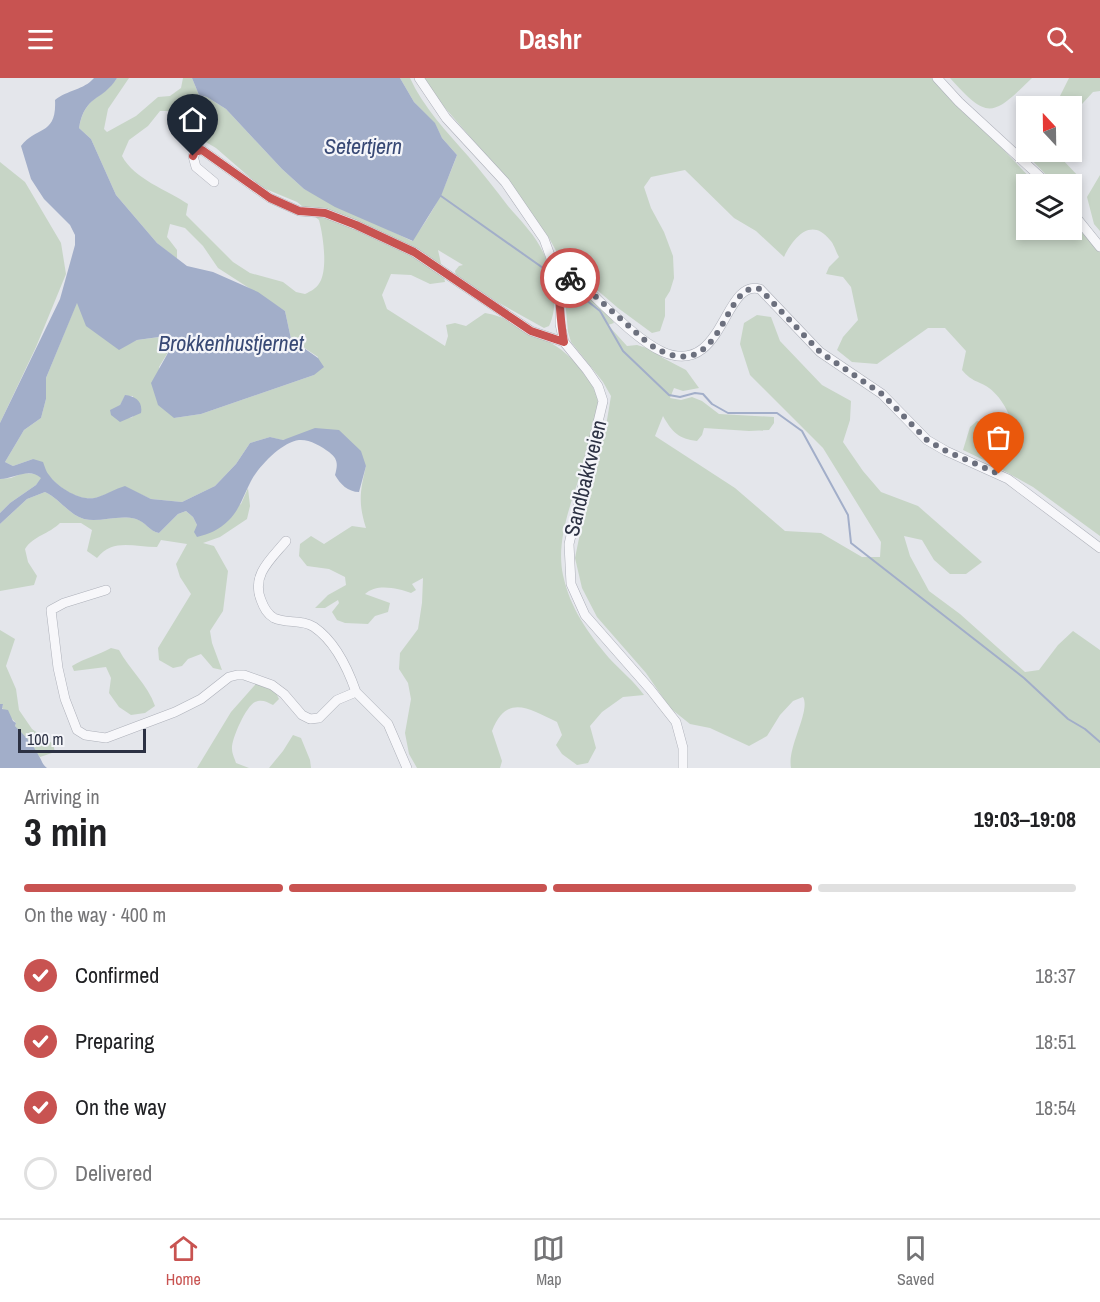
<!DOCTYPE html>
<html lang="en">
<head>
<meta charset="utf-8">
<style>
  :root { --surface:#fff; --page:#f6f6f6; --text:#202124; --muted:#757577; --line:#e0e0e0; --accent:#c85351 }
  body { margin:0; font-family:"Archivo Narrow",sans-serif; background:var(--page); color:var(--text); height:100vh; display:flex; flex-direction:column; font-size:22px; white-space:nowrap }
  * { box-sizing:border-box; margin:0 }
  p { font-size:20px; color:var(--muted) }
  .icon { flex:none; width:33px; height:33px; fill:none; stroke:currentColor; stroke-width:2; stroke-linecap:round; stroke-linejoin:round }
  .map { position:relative; height:690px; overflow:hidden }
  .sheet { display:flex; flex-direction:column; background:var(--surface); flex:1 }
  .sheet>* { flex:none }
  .needle { width:39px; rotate:338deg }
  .tools { position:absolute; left:1016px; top:18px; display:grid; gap:12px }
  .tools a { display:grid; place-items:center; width:66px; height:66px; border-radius:0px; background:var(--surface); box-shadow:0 3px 9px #0003; font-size:30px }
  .scale { position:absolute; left:18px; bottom:15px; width:128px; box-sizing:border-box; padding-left:6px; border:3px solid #2c3143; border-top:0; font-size:16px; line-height:21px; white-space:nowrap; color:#2c3143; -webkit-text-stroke:4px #f4f5f9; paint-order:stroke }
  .pin { position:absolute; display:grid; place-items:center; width:51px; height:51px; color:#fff; margin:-62px -26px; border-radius:50% 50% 50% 0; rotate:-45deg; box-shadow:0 0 6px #0007 }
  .pin .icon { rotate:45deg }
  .courier { position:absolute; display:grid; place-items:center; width:60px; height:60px; margin:-30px; border:4px solid #c85351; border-radius:50%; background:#fff; color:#222; box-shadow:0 2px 8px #0007 }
  .overview em { font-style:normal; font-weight:800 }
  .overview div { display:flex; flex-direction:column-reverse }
  .overview { display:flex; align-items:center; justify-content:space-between; height:102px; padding:0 24px }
  h1 { font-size:39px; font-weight:800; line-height:45px }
  .bar { display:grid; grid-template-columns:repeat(4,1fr); gap:9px 6px; align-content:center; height:72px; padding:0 24px }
  .bar i { height:8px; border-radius:4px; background:var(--line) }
  .bar .selected { background:var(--accent) }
  .bar p { grid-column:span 4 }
  ol { padding:0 24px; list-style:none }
  li { display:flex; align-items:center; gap:18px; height:66px }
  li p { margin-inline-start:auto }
  li .icon { padding:6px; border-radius:50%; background:var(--accent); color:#fff; stroke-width:4 }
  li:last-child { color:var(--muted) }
  li i { width:33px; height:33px; border:3px solid var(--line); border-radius:50% }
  header { display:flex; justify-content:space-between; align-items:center; height:78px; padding:0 24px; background:var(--accent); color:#fff; font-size:27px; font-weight:800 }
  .tabs { display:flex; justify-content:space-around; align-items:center; height:84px; border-top:2px solid var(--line); background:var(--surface); font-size:16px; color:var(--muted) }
  .tabs a { display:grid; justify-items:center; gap:3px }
  .tabs .selected { color:var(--accent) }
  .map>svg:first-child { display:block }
  .green { fill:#c7d5c6; fill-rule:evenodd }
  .water { fill:#a2aec9 }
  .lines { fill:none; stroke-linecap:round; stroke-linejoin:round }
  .stream { stroke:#a2aec9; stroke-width:2 }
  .minor-casing { stroke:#adb0b9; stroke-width:10 }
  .minor { stroke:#f7f7fa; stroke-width:9 }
  .done { stroke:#6c707e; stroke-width:6; stroke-dasharray:0 10.8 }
  .route { stroke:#c85351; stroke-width:8 }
  .labels { text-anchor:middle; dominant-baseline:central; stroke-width:4.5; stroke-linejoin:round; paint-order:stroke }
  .street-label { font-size:21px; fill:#2c3143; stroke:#f4f5f9 }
  .water-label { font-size:22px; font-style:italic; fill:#384975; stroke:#f4f5f9 }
</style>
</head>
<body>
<header><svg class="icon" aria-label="menu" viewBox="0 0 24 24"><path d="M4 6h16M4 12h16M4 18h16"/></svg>Dashr<svg class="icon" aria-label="search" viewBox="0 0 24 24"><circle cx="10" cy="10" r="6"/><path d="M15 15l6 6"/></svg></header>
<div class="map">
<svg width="1100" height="690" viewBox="0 0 1100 690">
  <rect width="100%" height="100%" fill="#e4e6eb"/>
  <path class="green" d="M 117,0 L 129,0 L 108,31 L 104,51 L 107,54 L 136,38 L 158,19 L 170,18 L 181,10 L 183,0 L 192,0 L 199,17 L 207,19 L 226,31 L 282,91 L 304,111 L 412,163 C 435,132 444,112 457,77 L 442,60 L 435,46 L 414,24 L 400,0 L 410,0 C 423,29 447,54 468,78 C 482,94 495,111 508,128 C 521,143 536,158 544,176 C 554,195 559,228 549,248 L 544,250 L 499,225 L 456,198 L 455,193 L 459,188 L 463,187 L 438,172 L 445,204 L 430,206 L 411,197 L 391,196 L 382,217 L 387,231 L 445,268 L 448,258 L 446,247 L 455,245 L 466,248 L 485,235 C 509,239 518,250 539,259 C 557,267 569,276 581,292 C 589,302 599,316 598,328 C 598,336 595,344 594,351 C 585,396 553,451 563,497 C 570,530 588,555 609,580 C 621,593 634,603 644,617 L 623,619 L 602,634 L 590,648 L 596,670 L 588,685 L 577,687 L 562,676 L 556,667 L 562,657 L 557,644 C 529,631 507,615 492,653 L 502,683 L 500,690 L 417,690 L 409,676 L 405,655 L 411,621 L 408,605 L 399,591 L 400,575 L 418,551 L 422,525 L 423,500 L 412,506 L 416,512 L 411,515 C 398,510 376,505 365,516 L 390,525 L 388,534 L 375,538 L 368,546 L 345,545 L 337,542 L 332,534 L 339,525 L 338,522 L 325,530 L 315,530 L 328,517 L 346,507 L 345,499 L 329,491 L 307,488 L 299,478 L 300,466 L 311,458 L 324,466 L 352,448 L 366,450 C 358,425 360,413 366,388 L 339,353 L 282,362 L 270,359 L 250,365 L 236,386 L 215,408 L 182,424 L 151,421 L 125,409 C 117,411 100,420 94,420 C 68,423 49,398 33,381 L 13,388 L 5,384 L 24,352 L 41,340 L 46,321 L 46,300 L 77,224 L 118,271 L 137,262 L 160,259 L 173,266 L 159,289 L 174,340 L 201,336 L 314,297 L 318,279 L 291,261 L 285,233 L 218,190 L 203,168 L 185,150 L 170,146 L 167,159 L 177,172 L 177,181 L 157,165 L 116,117 L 91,61 L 79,50 C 85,17 101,23 117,0 ZM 160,33 L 168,33 L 178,38 L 192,56 L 216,70 L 261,109 L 297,124 L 319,142 C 323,157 328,190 320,204 C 316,211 311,213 305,216 L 296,214 L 283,204 L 250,195 L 233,184 L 186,137 L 188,126 C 167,112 134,101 122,78 L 129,62 L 148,48 ZM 125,318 L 133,318 L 133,339 L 129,340 L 120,327 Z
    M 424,0 L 935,0 L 1036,106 L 1026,106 L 1026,152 L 1071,152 L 1071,143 L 1100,174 L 1100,458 L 1033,409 L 990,385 L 963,372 L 970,349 L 977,343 L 984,344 L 988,352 C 984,364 988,372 996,380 C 1004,379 1011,374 1013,366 C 1016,346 1005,322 989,310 C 978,302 973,305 962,292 L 966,273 L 945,250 L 928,250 L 877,286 L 852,284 L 837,272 L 843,259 L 858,242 L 851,209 L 843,199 L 826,196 L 829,189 L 839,179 C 836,174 834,166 830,162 C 811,138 793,160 784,179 L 756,153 L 734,140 L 685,92 L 651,99 L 644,109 L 651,130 L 664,154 L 673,178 L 674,200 L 670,213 L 665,221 L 665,238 L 660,253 L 652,255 L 618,230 L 560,180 L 549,160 L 511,106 L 439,23 Z
    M 950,0 L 1032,0 C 992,39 988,42 950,0 Z
    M 1069,0 L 1100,0 L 1100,13 L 1093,14 L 1071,38 L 1071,28 L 1055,28 Z
    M 1026,62 L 1026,74 L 1059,74 L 1061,80 L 1081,101 L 1081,115 L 1071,119 L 1071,106 L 1055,106 L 1022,72 Z
    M 0,84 L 25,104 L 61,165 L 66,196 L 36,269 L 0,345 Z
    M 1100,97 L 1100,153 L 1094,146 L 1087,119 Z
    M 569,204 C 583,208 608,233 614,245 L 608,247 L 627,268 L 637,267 L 650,271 L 663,280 L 686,292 L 699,310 L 683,313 L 674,310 L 670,320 L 681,322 L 692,319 L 702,323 L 719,336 L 774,339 L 774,345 L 769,352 L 749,353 L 704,350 L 702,357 L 697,363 C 679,361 672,354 663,338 L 655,358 L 735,410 L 785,453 L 821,455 L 862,479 L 880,479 L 881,464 L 823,370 L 750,297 L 740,266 L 744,245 L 757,237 L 771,239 L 780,263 L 822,307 L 851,323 L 850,342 L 843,364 L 863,393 L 881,414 L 918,428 L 982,484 L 966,496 L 950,496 L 934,482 L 922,462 L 904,458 L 910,478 L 929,513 L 960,536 L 1025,594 L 1039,592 L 1058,567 L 1073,553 L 1100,572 L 1100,690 L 791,690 C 787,669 811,633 803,619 L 793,623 L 780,637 L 767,658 L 749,668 L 710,650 L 690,646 L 670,630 L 646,595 L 597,539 L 582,510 L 575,480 L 589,411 L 606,348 L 611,318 L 603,304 L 571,264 L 568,254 L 565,221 Z
    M 23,395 L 36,396 L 42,400 L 36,407 L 10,425 L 0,435 L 0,401 L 11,400 Z
    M 248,410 L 250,428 L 247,441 L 220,459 L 203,465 L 214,468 L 228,493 L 223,533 L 210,553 L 212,565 L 222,592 L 213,590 L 201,576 L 188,581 L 182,588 L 173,590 L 159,582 L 158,570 L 191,516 L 180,499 L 176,486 L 187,466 L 161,462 L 157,469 C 133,469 113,460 97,480 L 87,473 L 92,452 L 81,445 L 60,445 C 49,456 33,458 25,471 L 28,484 L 37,498 L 34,507 L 0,513 L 0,446 L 27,421 L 45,414 C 60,421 68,436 84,441 C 100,445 118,436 136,441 C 145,443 149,453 159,455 L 178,436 L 186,433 L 193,439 L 197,447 L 241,426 Z
    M 0,552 L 15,561 L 6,588 L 16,611 L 19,632 L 32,651 L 53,666 L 55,674 L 40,679 L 15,648 L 16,645 L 2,630 L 3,626 L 0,626 Z
    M 111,570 L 119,572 C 129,591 148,607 155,628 L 145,635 L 131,637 L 119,629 L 109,615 L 111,600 L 106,589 L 74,593 L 72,588 C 85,580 98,577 111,570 Z
    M 261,600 L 271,605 L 279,621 L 273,627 C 267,624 262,621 255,624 C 246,628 231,662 232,671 C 232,676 235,681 236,685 L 249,690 L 197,690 L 231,634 Z
    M 293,657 L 301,660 L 310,682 L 311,690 L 269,690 L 283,673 Z"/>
  <path class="water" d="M 94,0 L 117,0 C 102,24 85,16 79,50 L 91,61 L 116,117 L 157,165 L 187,188 L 213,194 L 258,214 L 285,233 L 291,261 L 318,280 L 324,289 L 314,297 L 201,336 L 174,340 L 158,327 L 151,305 L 173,266 L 159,259 L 137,262 L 119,272 L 86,248 L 77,225 L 46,300 L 46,321 L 41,340 L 24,352 L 5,384 L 13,388 L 33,381 L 43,384 C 45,389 46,394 49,397 C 58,410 83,425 98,419 C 107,416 115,411 125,408 L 151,421 L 182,424 L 215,408 L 236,386 L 250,365 L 270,359 L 283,362 L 315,350 L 339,352 L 361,373 L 366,388 L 359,414 C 348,414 340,406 335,397 C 338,386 338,381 329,374 C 321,368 309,361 299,362 C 282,364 259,388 251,403 C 244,416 240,431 229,442 C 219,452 209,456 197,459 L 194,454 L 197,447 L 193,439 L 186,433 L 178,436 L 159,455 C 149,453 146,444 136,441 C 118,436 100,445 84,441 C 68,436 60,421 45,414 L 27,421 L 0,446 L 0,435 L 10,425 L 36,407 L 41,400 C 28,389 15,401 0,401 L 0,345 L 60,221 L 75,167 L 75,157 L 70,147 L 44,121 L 31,101 L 21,68 C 36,48 57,58 55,22 C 67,12 84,12 94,0 Z
    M 192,0 L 400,0 L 414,24 L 435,45 L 442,60 L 457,77 L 441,118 L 413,163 L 335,129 L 304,111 L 282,91 L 226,31 L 207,19 L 199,17 Z
    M 125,317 C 136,318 143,324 141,335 L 120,344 L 111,337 L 110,332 L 120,327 Z
    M 0,626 L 3,626 L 2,631 L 8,632 L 13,643 L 16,645 L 15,648 C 24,657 33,666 39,678 C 42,683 42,686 47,690 L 0,690 Z"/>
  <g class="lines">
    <path class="stream" d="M 441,118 L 553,197
      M 562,203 L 600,233 L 623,273 L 669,317 L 680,319 L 695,315 L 703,316 L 712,326 L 728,335 L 777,335 L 802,353 L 848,437 L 851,465 L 1024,600 L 1068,641 L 1085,651 L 1100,664"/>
    <defs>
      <path id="minor" d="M 419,0 L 446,40 L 505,104 L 544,161 L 555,191 L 560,226 L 560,246 L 564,264 L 587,292 L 598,308 L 603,323 L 569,466 L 571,506 L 585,537 L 650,611 L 676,644 L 683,670 L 683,690
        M 937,0 L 959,24 L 1048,106
        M 214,104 L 196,89 L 193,78 L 198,72 L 202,72 L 270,120 L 299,133 L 325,135 L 356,147 L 414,174 L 531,253 L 564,264
        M 1071,133 L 1100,169
        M 557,201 L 566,199 L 578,203 C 601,224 636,262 663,274 C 724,300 723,200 760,211 L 820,274 L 882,316 L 927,362 L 946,373 L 1008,401 L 1100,470
        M 286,463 C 271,481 251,497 261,522 C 264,530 267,536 274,540 C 287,546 302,541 314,549 C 336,564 348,591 356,614
        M 106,512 L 64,525 L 51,532 L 58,590 L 65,621 L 77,652 L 85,657 L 106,660 L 175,634 L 201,621 L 229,599 L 237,597 L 244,597 L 272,607 L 284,616 L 302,637 L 310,641 L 319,640 L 337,622 L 356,614 L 388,646 L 407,690"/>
    </defs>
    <use href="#minor" class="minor-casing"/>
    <use href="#minor" class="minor"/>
  </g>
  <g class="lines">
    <path class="done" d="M 570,200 L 578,203 L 649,266 C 725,316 721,200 760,211 L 820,274 L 882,316 L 927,362 L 946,373 L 999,396"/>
    <path class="route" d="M 193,78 L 195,74 L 202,72 L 270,120 L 299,133 L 325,135 L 356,147 L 414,174 L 531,253 L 564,264 C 560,243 560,222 557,201 L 570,200"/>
  </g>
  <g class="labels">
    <g class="street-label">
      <text transform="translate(585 400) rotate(-76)">Sandbakkveien</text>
    </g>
    <g class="water-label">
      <text x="363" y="68">Setertjern</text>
      <text x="231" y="265">Brokkenhustjernet</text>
    </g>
  </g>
</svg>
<div class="tools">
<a><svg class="needle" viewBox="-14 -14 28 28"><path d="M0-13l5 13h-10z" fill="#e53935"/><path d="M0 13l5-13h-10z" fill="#757577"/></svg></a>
<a><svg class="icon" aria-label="layers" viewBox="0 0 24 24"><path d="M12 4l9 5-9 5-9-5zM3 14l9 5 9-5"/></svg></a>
</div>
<div class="scale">100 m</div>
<div class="pin" style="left:999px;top:396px;background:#ea580c"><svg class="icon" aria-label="bag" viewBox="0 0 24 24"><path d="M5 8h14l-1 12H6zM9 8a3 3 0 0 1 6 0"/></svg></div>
<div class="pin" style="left:193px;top:78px;background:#1f2937"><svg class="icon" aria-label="home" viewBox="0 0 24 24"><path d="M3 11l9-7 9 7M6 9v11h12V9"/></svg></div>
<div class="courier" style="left:570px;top:200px"><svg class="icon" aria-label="bike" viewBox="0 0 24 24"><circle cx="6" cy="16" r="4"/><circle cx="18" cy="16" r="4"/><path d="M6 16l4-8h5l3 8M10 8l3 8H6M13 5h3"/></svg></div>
</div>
<section class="sheet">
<div class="overview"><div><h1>3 min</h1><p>Arriving in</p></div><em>19:03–19:08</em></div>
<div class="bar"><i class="selected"></i><i class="selected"></i><i class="selected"></i><i></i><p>On the way · 400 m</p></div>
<ol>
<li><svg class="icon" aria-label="check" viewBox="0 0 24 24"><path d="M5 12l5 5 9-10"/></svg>Confirmed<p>18:37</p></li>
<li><svg class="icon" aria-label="check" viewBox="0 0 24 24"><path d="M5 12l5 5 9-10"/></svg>Preparing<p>18:51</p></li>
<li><svg class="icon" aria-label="check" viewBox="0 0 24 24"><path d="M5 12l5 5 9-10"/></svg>On the way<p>18:54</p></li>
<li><i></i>Delivered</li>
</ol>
</section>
<nav class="tabs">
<a class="selected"><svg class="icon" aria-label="home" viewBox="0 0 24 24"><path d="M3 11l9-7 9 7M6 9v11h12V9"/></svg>Home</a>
<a><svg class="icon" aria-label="map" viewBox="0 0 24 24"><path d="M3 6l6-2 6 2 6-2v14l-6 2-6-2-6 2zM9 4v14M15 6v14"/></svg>Map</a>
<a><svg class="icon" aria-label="saved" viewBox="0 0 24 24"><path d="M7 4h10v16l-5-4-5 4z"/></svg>Saved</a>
</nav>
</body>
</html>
